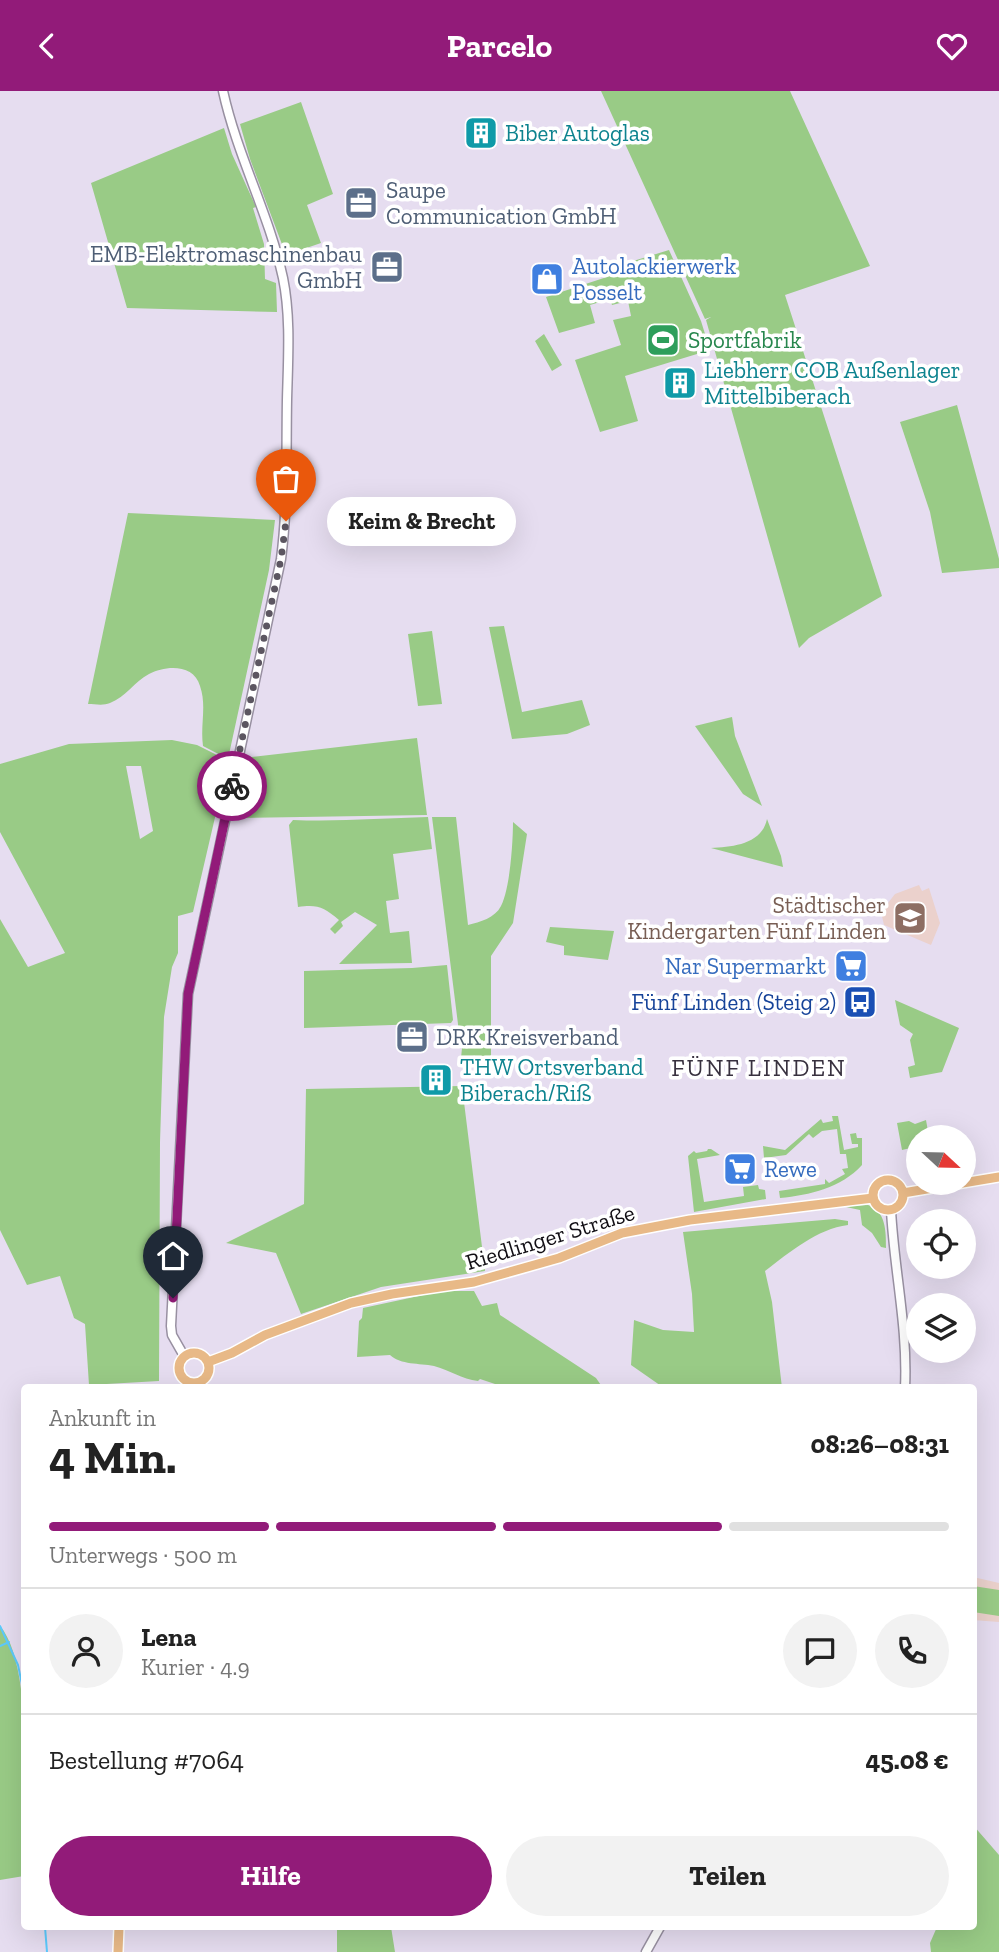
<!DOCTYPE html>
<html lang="de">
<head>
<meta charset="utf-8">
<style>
  :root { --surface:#fff; --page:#f2f2f2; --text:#222; --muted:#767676; --line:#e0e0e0; --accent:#921b79 }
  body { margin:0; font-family:"Zilla Slab",serif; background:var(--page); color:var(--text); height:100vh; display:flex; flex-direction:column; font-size:26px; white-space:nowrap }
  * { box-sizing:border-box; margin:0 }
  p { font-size:23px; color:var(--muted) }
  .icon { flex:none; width:38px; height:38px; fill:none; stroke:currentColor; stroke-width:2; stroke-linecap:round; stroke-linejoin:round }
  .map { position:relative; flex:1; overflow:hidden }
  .side { position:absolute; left:21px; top:1293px; width:956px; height:546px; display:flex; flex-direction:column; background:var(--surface); border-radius:7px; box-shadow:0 7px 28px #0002 }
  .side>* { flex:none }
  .needle { width:46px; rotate:112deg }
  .tools { position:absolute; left:906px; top:1034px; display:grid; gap:14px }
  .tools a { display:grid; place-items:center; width:70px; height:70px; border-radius:50%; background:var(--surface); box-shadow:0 7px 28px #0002; font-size:35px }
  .pin { position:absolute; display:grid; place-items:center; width:60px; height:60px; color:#fff; margin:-72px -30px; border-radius:50% 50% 50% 0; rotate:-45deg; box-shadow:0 0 7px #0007 }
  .pin .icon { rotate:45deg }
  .courier { position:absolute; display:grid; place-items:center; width:70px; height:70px; margin:-35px; border:5px solid #921b79; border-radius:50%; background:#fff; color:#222; box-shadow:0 2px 9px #0007 }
  .bubble { position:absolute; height:49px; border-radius:24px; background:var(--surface); box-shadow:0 7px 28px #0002; font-size:23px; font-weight:700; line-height:49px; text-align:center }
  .head em { font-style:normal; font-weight:700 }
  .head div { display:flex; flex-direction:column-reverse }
  .head { display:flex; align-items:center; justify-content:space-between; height:119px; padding:0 28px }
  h1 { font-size:46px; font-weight:700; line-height:52px }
  .bar { display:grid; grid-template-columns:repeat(4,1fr); gap:10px 7px; align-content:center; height:84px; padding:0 28px }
  .bar i { height:9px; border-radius:5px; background:var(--line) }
  .bar .current { background:var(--accent) }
  .bar p { grid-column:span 4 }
  .line { display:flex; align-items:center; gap:18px; padding:0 28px; border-top:2px solid var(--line) }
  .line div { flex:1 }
  .round { display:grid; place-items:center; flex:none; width:74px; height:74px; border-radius:37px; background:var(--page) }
  .button { display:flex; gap:14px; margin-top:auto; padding:14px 28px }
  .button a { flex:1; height:80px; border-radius:42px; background:var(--accent); color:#fff; font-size:28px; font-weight:700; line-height:80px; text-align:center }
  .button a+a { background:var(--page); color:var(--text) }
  header { display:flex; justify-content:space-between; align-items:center; height:91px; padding:0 28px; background:var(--accent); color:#fff; font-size:32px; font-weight:700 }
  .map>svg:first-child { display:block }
  .education { fill:#ebd1cc }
  .green { fill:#99cb86; fill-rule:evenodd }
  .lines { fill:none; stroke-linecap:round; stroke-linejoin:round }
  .stream { stroke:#5ccafd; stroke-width:2 }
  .secondary-casing { stroke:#9890a1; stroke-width:11 }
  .primary-casing { stroke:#fff; stroke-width:12 }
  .secondary { stroke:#fff; stroke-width:8 }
  .primary { stroke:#e8b987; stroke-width:9 }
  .done { stroke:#5c5661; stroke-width:7; stroke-dasharray:0 12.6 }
  .route { stroke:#921b79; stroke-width:9 }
  .labels { text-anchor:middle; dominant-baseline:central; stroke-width:7; stroke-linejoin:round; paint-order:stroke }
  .culture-label { font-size:23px; fill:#0d838f; stroke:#fff; text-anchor:start }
  .service-label { font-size:23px; fill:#4e5e75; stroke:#fff; text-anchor:start }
  .shop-label { font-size:23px; fill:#366cbe; stroke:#fff; text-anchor:start }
  .leisure-label { font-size:23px; fill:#27864d; stroke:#fff; text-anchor:start }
  .education-label { font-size:23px; fill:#785e54; stroke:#fff; text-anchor:end }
  .transit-label { font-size:23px; fill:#164399; stroke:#fff; text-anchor:end }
  .street-label { font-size:23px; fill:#110e14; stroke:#fff }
  .neighbourhood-label { font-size:24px; letter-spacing:2px; fill:#38313f; stroke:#fff }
</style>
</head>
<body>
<header><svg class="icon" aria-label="back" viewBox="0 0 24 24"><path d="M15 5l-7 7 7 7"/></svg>Parcelo<svg class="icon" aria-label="heart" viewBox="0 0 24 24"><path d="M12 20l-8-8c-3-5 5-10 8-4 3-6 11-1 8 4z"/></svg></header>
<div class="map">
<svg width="999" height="1861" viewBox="0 0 999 1861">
  <rect width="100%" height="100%" fill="#e6ddf0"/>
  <path class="education" d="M 919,794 L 922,800 L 929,797 L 940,832 L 931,854 L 884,834 L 881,821 L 895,803 Z
    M 973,1486 L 999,1492 L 999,1531 L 973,1529 Z"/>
  <path class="green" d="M 601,0 L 790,0 L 870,175 L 785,204 L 882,505 L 809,547 L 799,557 L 706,229 L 711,226 L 705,228 Z
    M 301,11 L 333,103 L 307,114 L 321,152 L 286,164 L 250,68 L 240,33 Z
    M 224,37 L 232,63 L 256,116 L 253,117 L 264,153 L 265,188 L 276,192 L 277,221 L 127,217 L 91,92 Z
    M 669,159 L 701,230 L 710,259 L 625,285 L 638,330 L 600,341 L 575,269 L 621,254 L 613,229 L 631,225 L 628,210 L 612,214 L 610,208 L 590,214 L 595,232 L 559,242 L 546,206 L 619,182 L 617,175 Z
    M 544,243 L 562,274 L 552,280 L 535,250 Z
    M 957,314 L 999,468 L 999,477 L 942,482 L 930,421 L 900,331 Z
    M 128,422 L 275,429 L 269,479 L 228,668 L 203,655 C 200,634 207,615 200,595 C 194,573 166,574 149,583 C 134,591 126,606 110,612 C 103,615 95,613 88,613 Z
    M 504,535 L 522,621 L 582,609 L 590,634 L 567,643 L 512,648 L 489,536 Z
    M 432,540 L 442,613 L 418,615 L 408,543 Z
    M 732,626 L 735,645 L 762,715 L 743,703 L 695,635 Z
    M 417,647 L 427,724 L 237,727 L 231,724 L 243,667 Z
    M 172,649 L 197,654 L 219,665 L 219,686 L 223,692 L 193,821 L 178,825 L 178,862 L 172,876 L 164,926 L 160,1051 L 159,1290 L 89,1294 L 85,1233 L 74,1227 L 60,1185 L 27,1194 L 0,1139 L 0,828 L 28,876 L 65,862 L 0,741 L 0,673 L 69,653 ZM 126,675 L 141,675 L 153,740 L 140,748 Z
    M 428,726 L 432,758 L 393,763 L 399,808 L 386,810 L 390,842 L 409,840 L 412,872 L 339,873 L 377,834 L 355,821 L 341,831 L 343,835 L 335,843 L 330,838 L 339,829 C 324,816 317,813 298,816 L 289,734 L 293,729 C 338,731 383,727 428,726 Z
    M 432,726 L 456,726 L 468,834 C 480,831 495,827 501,815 C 510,798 513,751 513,731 L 527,743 L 513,832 L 491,865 L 491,974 L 461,967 L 462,957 L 478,949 L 480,940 L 459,941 Z
    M 767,728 L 781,765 L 783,776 L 711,757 C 733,756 762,753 767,728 Z
    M 550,836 L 614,840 L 608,869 L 564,864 L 564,855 L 546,851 Z
    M 447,874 L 453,929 L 451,932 L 304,937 L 304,880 L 412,877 Z
    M 895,909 L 959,937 L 942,981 L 910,987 L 908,976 L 915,974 L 910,949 L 913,943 L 900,934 Z
    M 462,995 L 485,1180 L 381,1196 L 301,1223 L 276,1162 L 226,1152 L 304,1113 L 306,998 Z
    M 832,1025 L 838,1025 L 844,1059 L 858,1056 L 858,1053 L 852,1053 L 850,1043 L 856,1042 L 857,1047 L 862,1047 L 862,1074 C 841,1097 810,1104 780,1107 L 779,1100 L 825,1093 L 825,1088 L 829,1092 L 845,1083 L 842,1078 L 848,1077 L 846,1063 L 840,1063 L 837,1038 L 822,1040 L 813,1047 L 809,1043 L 786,1064 L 764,1067 L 763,1055 L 785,1059 L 821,1028 L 823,1032 L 833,1030 Z
    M 926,1029 L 929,1046 L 919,1046 L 919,1055 L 902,1059 L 897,1032 L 909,1030 L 915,1033 Z
    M 708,1058 L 711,1058 L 720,1064 L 697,1068 L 704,1111 L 744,1105 L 743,1096 L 758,1094 L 759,1098 L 765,1099 L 766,1108 L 694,1121 L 688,1065 L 694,1060 L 696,1062 L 707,1060 Z
    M 868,1114 C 886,1120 886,1140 886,1157 L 881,1156 L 872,1142 L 862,1134 L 860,1119 L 846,1116 L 846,1115 Z
    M 835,1128 L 848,1130 L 848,1134 C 817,1138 790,1161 765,1180 L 772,1211 L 782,1297 L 664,1297 L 631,1274 L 634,1229 L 663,1239 L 694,1241 L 692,1203 L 683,1141 Z
    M 442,1200 L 474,1200 L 482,1215 L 497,1212 L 500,1224 L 596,1287 L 603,1297 L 507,1297 L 480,1288 L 478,1290 C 462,1288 449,1279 434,1275 C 419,1272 401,1274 390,1264 L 357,1266 L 359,1230 L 362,1227 L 363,1217 Z
    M 973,1495 L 999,1499 L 999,1525 L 973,1521 Z
    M 0,1535 C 35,1575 25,1729 24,1785 L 0,1789 Z
    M 973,1734 L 999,1764 L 999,1861 L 931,1861 L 930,1852 L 937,1836 L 973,1836 Z
    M 337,1836 L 391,1836 L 395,1861 L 337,1861 Z"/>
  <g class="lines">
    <path class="stream" d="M 0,1535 L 18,1574 L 24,1603
      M 0,1555 L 9,1551
      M 45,1836 L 47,1861"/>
    <defs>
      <path id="secondary" d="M 891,1119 C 894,1178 908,1237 905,1297
        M 184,1265 L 172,1244 L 171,1235 L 188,903 L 281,468 C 288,415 286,362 287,309 C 288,269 291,226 283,187 C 269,123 237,64 223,0
        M 646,1861 L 660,1836"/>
      <path id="primary" d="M873 1104a15 15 0 1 1 30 0a15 15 0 1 1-30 0Z
        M 903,1102 L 999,1086
        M179 1277a15 15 0 1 1 30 0a15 15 0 1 1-30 0Z
        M 208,1271 L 232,1262 L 265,1244 L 351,1212 L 392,1203 L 474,1191 L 559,1167 L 622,1142 L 690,1129 L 873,1107
        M 118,1861 L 119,1836"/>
    </defs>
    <use href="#secondary" class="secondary-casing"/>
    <use href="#primary" class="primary-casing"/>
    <use href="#secondary" class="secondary"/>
    <use href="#primary" class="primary"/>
  </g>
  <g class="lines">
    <path class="done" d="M 232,695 L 281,468 L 286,430"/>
    <path class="route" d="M 173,1207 L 188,903 L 232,695"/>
  </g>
  <defs>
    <symbol id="building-square" viewBox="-11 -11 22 22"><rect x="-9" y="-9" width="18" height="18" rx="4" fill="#0f9aa8" stroke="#fff"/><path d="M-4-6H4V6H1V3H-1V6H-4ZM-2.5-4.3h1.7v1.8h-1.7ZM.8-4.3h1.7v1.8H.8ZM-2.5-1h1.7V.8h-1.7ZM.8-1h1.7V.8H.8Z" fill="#fff"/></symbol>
    <symbol id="office-square" viewBox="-11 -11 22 22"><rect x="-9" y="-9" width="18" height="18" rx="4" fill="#5c6f8a" stroke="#fff"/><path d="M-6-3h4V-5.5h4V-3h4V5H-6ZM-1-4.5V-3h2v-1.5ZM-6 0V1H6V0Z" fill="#fff"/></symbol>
    <symbol id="shop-square" viewBox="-11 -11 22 22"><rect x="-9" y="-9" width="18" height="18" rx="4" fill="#3f7fe0" stroke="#fff"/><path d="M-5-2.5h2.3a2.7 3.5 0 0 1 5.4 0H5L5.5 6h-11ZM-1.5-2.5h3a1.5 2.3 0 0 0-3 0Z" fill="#fff"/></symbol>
    <symbol id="stadium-square" viewBox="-11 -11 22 22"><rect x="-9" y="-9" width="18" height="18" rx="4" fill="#2e9e5b" stroke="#fff"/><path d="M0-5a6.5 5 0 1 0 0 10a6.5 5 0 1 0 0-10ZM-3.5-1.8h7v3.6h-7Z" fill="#fff"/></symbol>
    <symbol id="school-square" viewBox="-11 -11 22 22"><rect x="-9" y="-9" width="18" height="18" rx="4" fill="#8d6e63" stroke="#fff"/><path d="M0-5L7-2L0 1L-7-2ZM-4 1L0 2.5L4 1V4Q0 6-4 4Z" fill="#fff"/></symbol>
    <symbol id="supermarket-square" viewBox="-11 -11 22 22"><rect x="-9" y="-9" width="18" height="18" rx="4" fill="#3f7fe0" stroke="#fff"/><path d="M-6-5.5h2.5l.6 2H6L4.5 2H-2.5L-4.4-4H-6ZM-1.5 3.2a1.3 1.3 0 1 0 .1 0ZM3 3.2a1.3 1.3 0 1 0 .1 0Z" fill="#fff"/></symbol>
    <symbol id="bus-square" viewBox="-11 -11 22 22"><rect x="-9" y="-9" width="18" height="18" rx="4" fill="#1a4fb4" stroke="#fff"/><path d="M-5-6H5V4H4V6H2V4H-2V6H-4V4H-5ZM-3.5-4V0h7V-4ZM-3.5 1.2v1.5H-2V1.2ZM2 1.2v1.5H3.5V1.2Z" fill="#fff"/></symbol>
  </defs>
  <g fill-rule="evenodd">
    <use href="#building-square" x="462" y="23" width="38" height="38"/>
    <use href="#office-square" x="342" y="93" width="38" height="38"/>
    <use href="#office-square" x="368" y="157" width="38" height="38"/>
    <use href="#shop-square" x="528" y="169" width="38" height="38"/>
    <use href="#stadium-square" x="644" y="230" width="38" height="38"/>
    <use href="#building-square" x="661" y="273" width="38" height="38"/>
    <use href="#school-square" x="891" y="808" width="38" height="38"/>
    <use href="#supermarket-square" x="832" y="856" width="38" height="38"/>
    <use href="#bus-square" x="841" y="892" width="38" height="38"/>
    <use href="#office-square" x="393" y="927" width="38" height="38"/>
    <use href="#building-square" x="417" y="970" width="38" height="38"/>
    <use href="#supermarket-square" x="721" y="1059" width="38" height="38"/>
  </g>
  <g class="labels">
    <g class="culture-label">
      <text x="505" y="42">Biber Autoglas</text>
      <text x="704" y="279">Liebherr COB Außenlager<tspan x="704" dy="26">Mittelbiberach</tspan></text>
      <text x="460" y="976">THW Ortsverband<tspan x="460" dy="26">Biberach/Riß</tspan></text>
    </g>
    <g class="service-label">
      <text x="386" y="99">Saupe<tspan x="386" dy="26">Communication GmbH</tspan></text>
      <text x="362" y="163" text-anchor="end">EMB-Elektromaschinenbau<tspan x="362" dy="26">GmbH</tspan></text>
      <text x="436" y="946">DRK Kreisverband</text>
    </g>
    <g class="shop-label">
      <text x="572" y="175">Autolackierwerk<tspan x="572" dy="26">Posselt</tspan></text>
      <text x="826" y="875" text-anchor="end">Nar Supermarkt</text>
      <text x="764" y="1078">Rewe</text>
    </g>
    <g class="leisure-label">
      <text x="688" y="249">Sportfabrik</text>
    </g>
    <g class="education-label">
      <text x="886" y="814">Städtischer<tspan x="886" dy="26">Kindergarten Fünf Linden</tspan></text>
    </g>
    <g class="transit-label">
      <text x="836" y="911">Fünf Linden (Steig 2)</text>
    </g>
    <g class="street-label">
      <text transform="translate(550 1146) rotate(-17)">Riedlinger Straße</text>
    </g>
    <g class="neighbourhood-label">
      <text x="759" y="976">FÜNF LINDEN</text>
    </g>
  </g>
</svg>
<div class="tools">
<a><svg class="needle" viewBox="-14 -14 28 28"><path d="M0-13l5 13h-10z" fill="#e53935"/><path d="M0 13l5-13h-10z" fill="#767676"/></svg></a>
<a><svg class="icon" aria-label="locate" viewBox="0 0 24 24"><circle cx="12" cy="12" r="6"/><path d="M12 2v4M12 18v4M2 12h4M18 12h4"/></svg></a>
<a><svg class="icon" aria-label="layers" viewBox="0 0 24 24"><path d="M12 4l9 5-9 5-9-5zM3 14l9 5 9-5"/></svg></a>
</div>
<div class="pin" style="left:286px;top:430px;background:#ea580c"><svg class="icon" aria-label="bag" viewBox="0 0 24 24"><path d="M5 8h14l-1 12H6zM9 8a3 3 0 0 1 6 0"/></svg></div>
<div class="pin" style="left:173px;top:1207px;background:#1f2937"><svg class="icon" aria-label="home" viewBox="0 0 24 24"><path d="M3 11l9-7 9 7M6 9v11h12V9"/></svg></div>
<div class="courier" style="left:232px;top:695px"><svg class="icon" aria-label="bike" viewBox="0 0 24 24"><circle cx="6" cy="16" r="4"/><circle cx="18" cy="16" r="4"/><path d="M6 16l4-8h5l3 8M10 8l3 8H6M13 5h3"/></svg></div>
<div class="bubble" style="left:327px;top:406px;width:189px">Keim &amp; Brecht</div>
<section class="side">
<div class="head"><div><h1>4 Min.</h1><p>Ankunft in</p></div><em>08:26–08:31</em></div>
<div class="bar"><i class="current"></i><i class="current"></i><i class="current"></i><i></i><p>Unterwegs · 500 m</p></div>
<div class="line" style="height:126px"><a class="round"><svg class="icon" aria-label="person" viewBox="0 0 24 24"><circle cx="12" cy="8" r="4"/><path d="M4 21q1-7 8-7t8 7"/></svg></a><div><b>Lena</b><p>Kurier · 4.9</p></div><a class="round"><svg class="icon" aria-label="chat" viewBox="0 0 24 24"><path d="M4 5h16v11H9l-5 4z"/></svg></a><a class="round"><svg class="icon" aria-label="phone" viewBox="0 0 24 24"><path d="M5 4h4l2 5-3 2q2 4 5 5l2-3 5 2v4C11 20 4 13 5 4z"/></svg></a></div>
<div class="line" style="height:91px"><div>Bestellung #7064</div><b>45.08 €</b></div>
<div class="button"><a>Hilfe</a><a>Teilen</a></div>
</section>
</div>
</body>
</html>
